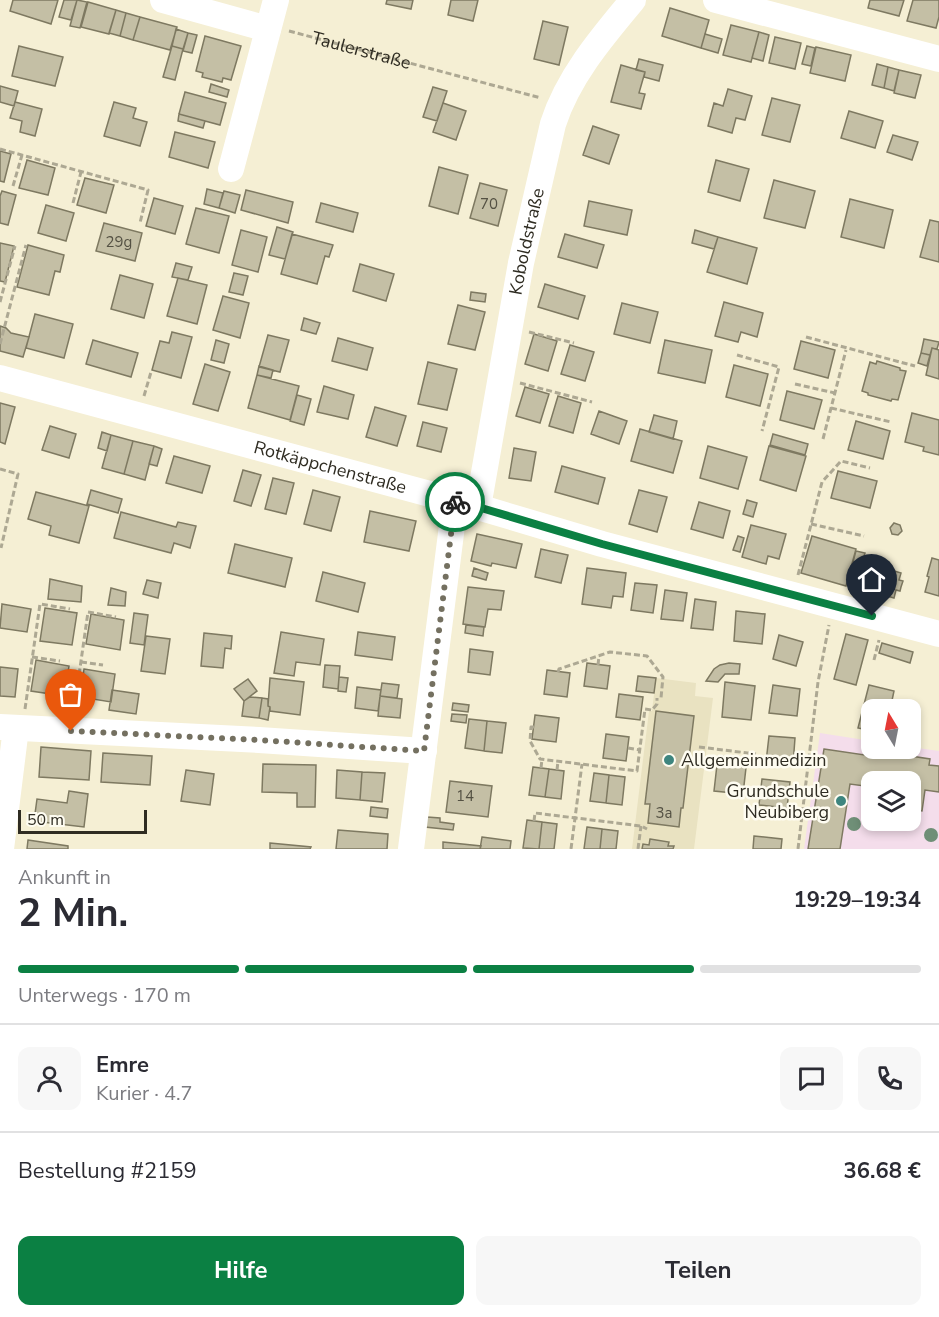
<!DOCTYPE html>
<html lang="de">
<head>
<meta charset="utf-8">
<style>
  :root { --surface:#fff; --page:#f7f7f7; --text:#2b2b33; --muted:#7c7c81; --line:#e1e1e2; --accent:#0b8043 }
  body { margin:0; font-family:"Nunito Sans",sans-serif; background:var(--page); color:var(--text); height:100vh; display:flex; flex-direction:column; font-size:22px; white-space:nowrap }
  * { box-sizing:border-box; margin:0 }
  p { font-size:20px; color:var(--muted) }
  .icon { flex:none; width:33px; height:33px; fill:none; stroke:currentColor; stroke-width:2; stroke-linecap:round; stroke-linejoin:round }
  .map { position:relative; height:849px; overflow:hidden }
  .panel { display:flex; flex-direction:column; background:var(--surface); flex:1 }
  .panel>* { flex:none }
  .needle { width:39px; rotate:350deg }
  .controls { position:absolute; left:861px; top:699px; display:grid; gap:12px }
  .controls a { display:grid; place-items:center; width:60px; height:60px; border-radius:12px; background:var(--surface); box-shadow:0 3px 9px #0003; font-size:30px }
  .scale { position:absolute; left:18px; bottom:15px; width:129px; box-sizing:border-box; padding-left:6px; border:3px solid #2f2c22; border-top:0; font-size:16px; line-height:21px; white-space:nowrap; color:#2f2c22; -webkit-text-stroke:4px #fefcf1; paint-order:stroke }
  .pin { position:absolute; display:grid; place-items:center; width:51px; height:51px; color:#fff; margin:-62px -26px; border-radius:50% 50% 50% 0; rotate:-45deg; box-shadow:0 0 6px #0007 }
  .pin .icon { rotate:45deg }
  .courier { position:absolute; display:grid; place-items:center; width:60px; height:60px; margin:-30px; border:4px solid #0b8043; border-radius:50%; background:#fff; color:#222; box-shadow:0 2px 8px #0007 }
  .summary em { font-style:normal; font-weight:700 }
  .summary div { display:flex; flex-direction:column-reverse }
  .summary { display:flex; align-items:center; justify-content:space-between; height:102px; padding:0 18px }
  h1 { font-size:39px; font-weight:700; line-height:45px }
  .bar { display:grid; grid-template-columns:repeat(4,1fr); gap:9px 6px; align-content:center; height:72px; padding:0 18px }
  .bar i { height:8px; border-radius:4px; background:var(--line) }
  .bar .on { background:var(--accent) }
  .bar p { grid-column:span 4 }
  .line { display:flex; align-items:center; gap:15px; padding:0 18px; border-top:2px solid var(--line) }
  .line div { flex:1 }
  .round { display:grid; place-items:center; flex:none; width:63px; height:63px; border-radius:12px; background:var(--page) }
  .action { display:flex; gap:12px; margin-top:auto; padding:12px 18px }
  .action a { flex:1; height:69px; border-radius:12px; background:var(--accent); color:#fff; font-size:24px; font-weight:700; line-height:69px; text-align:center }
  .action a+a { background:var(--page); color:var(--text) }
  .map>svg:first-child { display:block }
  .built { fill:#e9e2c1 }
  .education { fill:#f4ddeb; fill-rule:evenodd }
  .building { fill:#c4bfa5; stroke:#7e7961; stroke-width:1.5 }
  .lines { fill:none; stroke-linecap:round; stroke-linejoin:round }
  .path { stroke:#ada893; stroke-width:3; stroke-dasharray:6 3; stroke-linecap:butt }
  .minor { stroke:#fff; stroke-width:26 }
  .tree { fill:#6f8f77 }
  .done { stroke:#747060; stroke-width:6; stroke-dasharray:0 10.8 }
  .route { stroke:#0b8043; stroke-width:8 }
  .poi-dot { fill:#3e857f; stroke:#fefcf1; stroke-width:2 }
  .labels { text-anchor:middle; dominant-baseline:central; stroke-width:5; stroke-linejoin:round; paint-order:stroke }
  .number-label { font-size:15px; fill:#545143 }
  .street-label { font-size:18px; fill:#2f2c22; stroke:#fefcf1 }
  .poi-label { font-size:18px; fill:#2f2c22; stroke:#fefcf1; text-anchor:start }
</style>
</head>
<body>
<div class="map">
<svg width="939" height="849" viewBox="0 0 939 849">
  <rect width="100%" height="100%" fill="#f5efd4"/>
  <path class="built" d="M 656,678 L 696,683 L 695,696 L 713,698 L 694,849 L 632,849 L 649,711 L 652,711 Z"/>
  <path class="education" d="M 820,733 L 871,741 L 872,748 L 910,748 L 911,747 L 939,751 L 939,849 L 804,849 ZM 872,782 L 910,782 L 910,820 L 872,820 Z"/>
  <path class="building" d="M 13,0 L 58,0 L 51,24 L 10,11 Z
    M 64,0 L 77,0 L 71,20 L 59,17 Z
    M 77,0 L 87,2 L 80,28 L 70,26 Z
    M 387,0 L 413,0 L 411,9 L 386,4 Z
    M 451,0 L 478,0 L 473,21 L 448,15 Z
    M 870,0 L 904,0 L 899,16 L 868,8 Z
    M 913,0 L 939,0 L 939,17 L 936,28 L 907,21 Z
    M 88,2 L 116,10 L 109,34 L 81,27 Z
    M 670,8 L 709,20 L 701,48 L 662,36 Z
    M 116,10 L 126,13 L 120,36 L 109,33 Z
    M 126,13 L 140,17 L 133,40 L 120,36 Z
    M 140,17 L 177,27 L 170,50 L 133,40 Z
    M 543,21 L 568,27 L 559,65 L 534,59 Z
    M 731,25 L 759,32 L 751,62 L 723,55 Z
    M 176,29 L 188,33 L 183,49 L 172,46 Z
    M 759,32 L 769,35 L 763,61 L 752,58 Z
    M 188,33 L 197,35 L 192,53 L 183,51 Z
    M 705,34 L 722,39 L 718,53 L 701,48 Z
    M 205,36 L 241,46 L 231,80 L 223,78 L 222,82 L 202,77 L 203,73 L 196,71 Z
    M 775,37 L 801,43 L 795,69 L 769,63 Z
    M 19,46 L 63,57 L 55,86 L 12,76 Z
    M 172,46 L 183,49 L 175,80 L 163,77 Z
    M 807,46 L 815,48 L 811,66 L 802,64 Z
    M 816,47 L 851,55 L 845,81 L 810,73 Z
    M 639,59 L 663,65 L 659,81 L 644,77 L 645,72 L 636,70 Z
    M 877,64 L 888,67 L 884,88 L 872,85 Z
    M 621,65 L 645,72 L 639,93 L 645,94 L 641,109 L 611,102 Z
    M 888,67 L 899,70 L 894,91 L 884,88 Z
    M 899,70 L 921,75 L 915,98 L 894,93 Z
    M 211,84 L 229,90 L 227,97 L 209,92 Z
    M 0,86 L 18,91 L 14,106 L 0,102 Z
    M 433,87 L 447,91 L 437,121 L 423,117 Z
    M 728,89 L 752,96 L 745,120 L 736,118 L 732,133 L 708,126 L 714,103 L 723,106 Z
    M 185,92 L 226,103 L 220,125 L 179,114 Z
    M 772,98 L 800,105 L 790,142 L 762,135 Z
    M 15,102 L 42,109 L 35,136 L 20,132 L 22,121 L 10,118 Z
    M 114,102 L 136,108 L 133,118 L 147,122 L 140,146 L 104,136 Z
    M 443,103 L 466,111 L 456,140 L 433,132 Z
    M 849,111 L 883,121 L 875,148 L 841,138 Z
    M 179,114 L 205,121 L 203,128 L 178,121 Z
    M 593,126 L 619,135 L 609,164 L 583,155 Z
    M 175,132 L 215,142 L 208,168 L 169,157 Z
    M 893,135 L 918,142 L 912,160 L 887,152 Z
    M 0,151 L 11,154 L 4,182 L 0,181 Z
    M 27,160 L 55,168 L 48,195 L 19,188 Z
    M 716,160 L 749,169 L 740,201 L 708,192 Z
    M 439,167 L 468,175 L 458,214 L 429,206 Z
    M 85,178 L 114,185 L 106,213 L 77,205 Z
    M 774,180 L 815,191 L 805,228 L 764,218 Z
    M 480,183 L 507,190 L 498,226 L 470,218 Z
    M 207,189 L 223,193 L 219,208 L 204,204 Z
    M 246,190 L 293,202 L 288,223 L 241,210 Z
    M 2,191 L 16,195 L 8,225 L 0,223 L 0,196 Z
    M 224,191 L 240,195 L 235,213 L 219,208 Z
    M 154,198 L 183,206 L 175,234 L 146,226 Z
    M 850,199 L 893,210 L 884,248 L 841,237 Z
    M 589,201 L 632,210 L 627,235 L 584,226 Z
    M 321,203 L 358,213 L 353,232 L 316,222 Z
    M 46,205 L 74,213 L 66,241 L 38,233 Z
    M 196,208 L 229,216 L 219,253 L 186,244 Z
    M 930,220 L 939,222 L 939,262 L 920,257 Z
    M 104,223 L 142,233 L 135,261 L 96,251 Z
    M 277,227 L 293,232 L 285,259 L 269,255 Z
    M 241,230 L 267,237 L 258,272 L 232,265 Z
    M 695,230 L 718,237 L 714,249 L 692,243 Z
    M 292,234 L 333,245 L 329,257 L 325,256 L 317,284 L 281,274 Z
    M 565,234 L 604,245 L 597,268 L 558,257 Z
    M 718,237 L 757,248 L 747,284 L 707,272 Z
    M 0,243 L 14,246 L 5,282 L 0,281 Z
    M 28,245 L 64,255 L 60,272 L 55,271 L 49,295 L 17,287 Z
    M 176,263 L 192,267 L 188,280 L 172,277 Z
    M 360,264 L 394,274 L 386,301 L 353,291 Z
    M 234,273 L 248,276 L 243,295 L 229,292 Z
    M 120,275 L 153,284 L 144,318 L 111,309 Z
    M 178,278 L 207,285 L 197,324 L 167,316 Z
    M 545,284 L 585,296 L 578,319 L 538,307 Z
    M 471,292 L 486,294 L 485,302 L 470,300 Z
    M 223,296 L 249,303 L 240,338 L 213,330 Z
    M 724,302 L 763,313 L 757,337 L 741,332 L 738,342 L 715,336 Z
    M 622,303 L 658,312 L 650,343 L 614,334 Z
    M 458,305 L 485,312 L 475,350 L 448,344 Z
    M 35,314 L 73,324 L 64,358 L 26,348 Z
    M 304,318 L 320,323 L 316,334 L 301,330 Z
    M 0,326 L 6,328 L 11,333 L 29,337 L 23,357 L 0,351 Z
    M 172,332 L 192,337 L 181,378 L 152,370 L 160,341 L 169,343 Z
    M 534,334 L 557,341 L 548,371 L 525,364 Z
    M 268,335 L 289,340 L 280,372 L 259,367 Z
    M 338,338 L 373,348 L 367,370 L 332,361 Z
    M 924,339 L 939,342 L 937,349 L 932,348 L 930,355 L 921,353 Z
    M 93,340 L 138,353 L 131,377 L 86,364 Z
    M 216,340 L 229,344 L 224,363 L 211,360 Z
    M 665,340 L 712,350 L 705,383 L 658,373 Z
    M 801,341 L 835,350 L 828,378 L 794,369 Z
    M 570,345 L 594,352 L 585,381 L 561,374 Z
    M 932,348 L 939,350 L 939,379 L 926,375 Z
    M 921,353 L 930,355 L 927,366 L 918,363 Z
    M 877,361 L 900,368 L 900,370 L 906,371 L 898,400 L 892,399 L 891,401 L 868,395 L 868,393 L 862,391 L 870,362 L 876,364 Z
    M 428,362 L 457,369 L 447,410 L 418,404 Z
    M 205,364 L 230,372 L 218,411 L 193,404 Z
    M 734,365 L 768,374 L 760,406 L 726,397 Z
    M 259,366 L 273,370 L 271,378 L 257,375 Z
    M 257,375 L 299,386 L 290,420 L 248,408 Z
    M 324,386 L 354,395 L 348,419 L 317,412 Z
    M 525,387 L 549,394 L 540,423 L 516,416 Z
    M 787,391 L 822,400 L 814,429 L 780,420 Z
    M 297,395 L 311,399 L 304,425 L 290,421 Z
    M 558,396 L 581,403 L 573,433 L 549,426 Z
    M 0,403 L 15,407 L 5,444 L 0,442 Z
    M 375,407 L 406,416 L 397,446 L 366,437 Z
    M 599,411 L 627,421 L 619,444 L 591,434 Z
    M 912,413 L 939,420 L 939,455 L 923,451 L 924,447 L 905,442 Z
    M 654,415 L 677,421 L 673,439 L 649,432 Z
    M 856,421 L 890,431 L 883,459 L 848,450 Z
    M 423,422 L 447,428 L 441,452 L 417,446 Z
    M 50,426 L 76,434 L 69,458 L 42,450 Z
    M 640,429 L 682,441 L 673,473 L 631,461 Z
    M 102,432 L 111,435 L 107,451 L 98,448 Z
    M 773,434 L 808,444 L 805,455 L 770,445 Z
    M 111,435 L 133,441 L 124,474 L 102,468 Z
    M 133,441 L 154,446 L 145,480 L 124,474 Z
    M 154,446 L 162,449 L 157,466 L 149,464 Z
    M 708,446 L 747,457 L 738,489 L 700,478 Z
    M 769,446 L 806,456 L 796,491 L 760,480 Z
    M 514,448 L 536,452 L 531,481 L 509,478 Z
    M 174,456 L 210,466 L 202,493 L 166,483 Z
    M 562,466 L 605,478 L 598,504 L 555,492 Z
    M 243,470 L 261,475 L 251,506 L 234,501 Z
    M 838,471 L 877,481 L 870,508 L 831,498 Z
    M 273,478 L 294,483 L 286,514 L 265,509 Z
    M 91,490 L 122,499 L 118,513 L 87,504 Z
    M 313,490 L 340,497 L 331,531 L 304,524 Z
    M 639,490 L 667,497 L 657,532 L 629,524 Z
    M 36,492 L 89,506 L 79,543 L 49,535 L 51,526 L 28,519 Z
    M 747,500 L 757,503 L 753,517 L 743,514 Z
    M 699,502 L 730,511 L 723,538 L 691,529 Z
    M 370,511 L 416,521 L 409,551 L 364,542 Z
    M 121,512 L 176,527 L 178,522 L 196,526 L 190,548 L 174,543 L 171,553 L 114,538 Z
    M 894,523 L 900,525 L 902,531 L 898,535 L 892,534 L 890,528 Z
    M 751,525 L 786,534 L 779,559 L 768,556 L 766,564 L 742,557 Z
    M 477,534 L 522,544 L 516,568 L 492,563 L 491,566 L 471,561 Z
    M 738,536 L 744,538 L 740,552 L 733,550 Z
    M 812,536 L 856,549 L 846,586 L 801,573 Z
    M 235,544 L 292,558 L 285,587 L 228,573 Z
    M 541,549 L 568,555 L 561,583 L 535,577 Z
    M 856,551 L 865,553 L 855,586 L 847,583 Z
    M 932,558 L 939,560 L 939,596 L 925,592 L 929,577 L 927,576 Z
    M 874,565 L 901,573 L 899,580 L 903,581 L 901,587 L 900,591 L 896,590 L 894,598 L 867,590 Z
    M 474,568 L 488,573 L 486,580 L 472,576 Z
    M 587,568 L 626,573 L 623,597 L 613,596 L 611,608 L 582,604 Z
    M 323,572 L 365,583 L 358,612 L 316,601 Z
    M 50,579 L 82,586 L 81,602 L 48,599 Z
    M 147,580 L 161,583 L 158,598 L 143,594 Z
    M 635,583 L 657,585 L 653,613 L 631,610 Z
    M 468,587 L 504,591 L 501,610 L 488,609 L 485,627 L 463,624 Z
    M 111,588 L 126,592 L 125,606 L 108,605 Z
    M 665,590 L 687,593 L 683,621 L 661,619 Z
    M 695,599 L 716,602 L 713,630 L 691,628 Z
    M 2,604 L 31,609 L 27,632 L 0,628 Z
    M 45,608 L 77,613 L 72,645 L 40,641 Z
    M 736,611 L 765,614 L 762,644 L 734,641 Z
    M 134,613 L 148,615 L 144,645 L 130,643 Z
    M 91,614 L 124,620 L 120,650 L 86,644 Z
    M 466,625 L 484,627 L 483,636 L 465,633 Z
    M 281,632 L 324,639 L 320,665 L 296,662 L 294,676 L 274,673 Z
    M 358,632 L 395,637 L 392,660 L 355,655 Z
    M 204,633 L 232,636 L 231,649 L 225,648 L 223,668 L 201,666 Z
    M 846,634 L 868,640 L 856,685 L 834,679 Z
    M 779,635 L 803,642 L 796,666 L 773,659 Z
    M 146,636 L 170,639 L 165,674 L 141,671 Z
    M 882,643 L 913,652 L 910,663 L 879,653 Z
    M 470,649 L 493,652 L 490,675 L 468,672 Z
    M 36,660 L 69,666 L 64,696 L 31,691 Z
    M 587,663 L 610,666 L 607,689 L 584,686 Z
    M 729,663 L 740,664 L 739,674 L 725,674 L 718,682 L 706,681 L 714,669 L 720,665 Z
    M 325,665 L 340,666 L 338,689 L 323,687 Z
    M 0,667 L 18,669 L 15,697 L 0,696 Z
    M 84,669 L 115,674 L 111,702 L 80,697 Z
    M 547,670 L 570,673 L 567,697 L 544,694 Z
    M 638,676 L 656,678 L 654,693 L 636,691 Z
    M 339,677 L 348,678 L 346,692 L 338,691 Z
    M 270,678 L 304,682 L 300,715 L 270,711 L 270,707 L 268,706 Z
    M 248,679 L 257,691 L 244,701 L 234,689 Z
    M 725,682 L 755,686 L 751,720 L 722,717 Z
    M 382,683 L 399,685 L 397,698 L 380,696 Z
    M 773,685 L 800,689 L 797,716 L 769,713 Z
    M 869,685 L 894,691 L 890,710 L 872,710 L 872,731 L 858,728 Z
    M 357,687 L 381,690 L 378,711 L 355,708 Z
    M 112,690 L 139,694 L 136,714 L 109,710 Z
    M 619,694 L 643,697 L 640,720 L 616,717 Z
    M 380,696 L 402,699 L 400,718 L 378,716 Z
    M 250,697 L 262,698 L 259,718 L 242,716 L 244,701 Z
    M 262,698 L 268,699 L 268,706 L 270,707 L 268,720 L 259,718 Z
    M 453,703 L 469,705 L 468,712 L 452,710 Z
    M 656,711 L 694,716 L 683,808 L 681,808 L 679,827 L 648,823 L 650,804 L 645,804 Z
    M 452,714 L 467,715 L 466,723 L 451,721 Z
    M 535,715 L 559,718 L 556,742 L 532,739 Z
    M 469,719 L 487,721 L 484,751 L 465,748 Z
    M 487,721 L 506,723 L 502,753 L 484,751 Z
    M 606,734 L 629,737 L 626,761 L 603,758 Z
    M 769,736 L 795,738 L 793,765 L 766,762 Z
    M 41,747 L 91,751 L 89,780 L 39,777 Z
    M 824,749 L 878,757 L 878,751 L 930,759 L 929,765 L 939,766 L 939,792 L 925,790 L 922,811 L 910,809 L 910,782 L 872,782 L 872,787 L 850,784 L 840,849 L 808,849 Z
    M 103,753 L 152,756 L 150,785 L 101,782 Z
    M 718,756 L 747,759 L 743,794 L 714,791 Z
    M 263,764 L 316,765 L 315,807 L 297,807 L 297,793 L 262,792 Z
    M 533,767 L 549,769 L 545,797 L 529,795 Z
    M 549,769 L 564,771 L 561,799 L 545,797 Z
    M 186,770 L 214,774 L 210,805 L 181,801 Z
    M 337,770 L 362,772 L 360,800 L 336,798 Z
    M 362,772 L 385,773 L 382,802 L 360,800 Z
    M 594,773 L 609,775 L 606,803 L 590,801 Z
    M 609,775 L 625,777 L 622,805 L 606,803 Z
    M 762,779 L 790,782 L 787,808 L 759,805 Z
    M 450,781 L 492,786 L 488,817 L 446,812 Z
    M 69,791 L 88,794 L 84,827 L 34,821 L 37,799 L 67,803 Z
    M 371,807 L 388,809 L 387,818 L 370,816 Z
    M 427,817 L 440,818 L 440,822 L 454,824 L 453,830 L 425,827 Z
    M 527,820 L 542,822 L 539,849 L 523,848 Z
    M 542,822 L 557,824 L 554,849 L 539,849 Z
    M 587,827 L 602,829 L 600,849 L 584,849 Z
    M 602,829 L 618,831 L 616,849 L 600,849 Z
    M 338,830 L 388,834 L 387,849 L 336,849 Z
    M 754,836 L 782,839 L 781,849 L 753,849 Z
    M 482,837 L 511,841 L 510,849 L 480,849 Z
    M 650,839 L 669,842 L 668,846 L 674,846 L 673,849 L 642,849 L 643,844 L 649,845 Z
    M 28,840 L 68,846 L 68,849 L 27,849 Z
    M 443,842 L 481,846 L 480,849 L 443,849 Z
    M 270,843 L 311,847 L 310,849 L 270,849 Z"/>
  <g class="lines">
    <g class="path">
      <path id="s1" d="M 289,31 L 541,98"/>
      <path d="M 0,149 L 148,190 L 140,223"/>
      <path d="M 13,186 L 22,155"/>
      <path d="M 73,203 L 81,172"/>
      <path d="M 0,302 L 15,246"/>
      <path d="M 529,332 L 574,343"/>
      <path d="M 806,337 L 915,366"/>
      <path d="M 0,344 L 26,245"/>
      <path d="M 737,355 L 779,367 L 762,431"/>
      <path d="M 520,383 L 592,402"/>
      <path d="M 795,384 L 835,393"/>
      <path d="M 144,396 L 151,372"/>
      <path d="M 831,408 L 891,422"/>
      <path d="M 823,439 L 846,350"/>
      <path d="M 0,469 L 18,474 L 1,548"/>
      <path d="M 811,524 L 864,536"/>
      <path d="M 798,575 L 822,482 L 841,461 L 870,468"/>
      <path d="M 32,657 L 60,661"/>
      <path d="M 874,660 L 879,640"/>
      <path d="M 81,662 L 103,665"/>
      <path d="M 598,665 L 599,656"/>
      <path d="M 558,672 L 559,669 L 610,652 L 647,656 L 663,677 L 661,698"/>
      <path d="M 25,709 L 40,604 L 70,609"/>
      <path d="M 74,710 L 88,612 L 116,617"/>
      <path d="M 534,727 L 531,727 L 530,741 L 540,759 L 637,771 L 645,709 L 652,710 L 657,704 L 657,698"/>
      <path d="M 699,747 L 756,754"/>
      <path d="M 628,748 L 640,750"/>
      <path d="M 808,766 L 821,767"/>
      <path d="M 541,768 L 542,759"/>
      <path d="M 557,770 L 558,761"/>
      <path d="M 534,821 L 535,813 L 641,826 L 647,829"/>
      <path d="M 571,849 L 582,764"/>
      <path d="M 638,849 L 641,826"/>
      <path d="M 798,849 L 818,682 L 829,625"/>
    </g>
    <g class="minor">
      <path d="M 163,0 L 268,29"/>
      <path d="M 716,0 L 939,59"/>
      <path d="M 231,169 L 276,0"/>
      <path id="s2" d="M 0,378 L 478,507 L 602,544 L 939,634"/>
      <path id="s3" d="M 478,507 L 521,263 L 553,124 C 568,77 602,37 633,0"/>
      <path d="M 0,727 L 259,740 L 424,751"/>
      <path d="M 1,849 L 16,728"/>
      <path d="M 411,849 L 455,502"/>
    </g>
  </g>
  <g class="tree">
    <circle cx="854" cy="824" r="7"/>
    <circle cx="931" cy="835" r="7"/>
  </g>
  <g class="lines">
    <path class="done" d="M 71,731 L 259,740 L 424,751 L 455,502"/>
    <path class="route" d="M 455,502 L 478,507 L 602,544 L 872,616"/>
  </g>
  <g class="poi-dot">
    <circle cx="669" cy="760" r="6"/>
    <circle cx="841" cy="801" r="6"/>
  </g>
  <g class="labels">
    <g class="number-label">
      <text x="489" y="204">70</text>
      <text x="119" y="242">29g</text>
      <text x="465" y="796">14</text>
      <text x="664" y="813">3a</text>
    </g>
    <g class="street-label">
      <text stroke="none"><textPath href="#s1" startOffset="75">Taulerstraße</textPath></text>
      <text stroke="none"><textPath href="#s3" startOffset="270">Koboldstraße</textPath></text>
      <text stroke="none"><textPath href="#s2" startOffset="342">Rotkäppchenstraße</textPath></text>
    </g>
    <g class="poi-label">
      <text x="681" y="760">Allgemeinmedizin</text>
      <text x="829" y="791" text-anchor="end">Grundschule<tspan x="829" dy="21">Neubiberg</tspan></text>
    </g>
  </g>
</svg>
<div class="controls">
<a><svg class="needle" viewBox="-14 -14 28 28"><path d="M0-13l5 13h-10z" fill="#e53935"/><path d="M0 13l5-13h-10z" fill="#7c7c81"/></svg></a>
<a><svg class="icon" aria-label="layers" viewBox="0 0 24 24"><path d="M12 4l9 5-9 5-9-5zM3 14l9 5 9-5"/></svg></a>
</div>
<div class="scale">50 m</div>
<div class="pin" style="left:71px;top:731px;background:#ea580c"><svg class="icon" aria-label="bag" viewBox="0 0 24 24"><path d="M5 8h14l-1 12H6zM9 8a3 3 0 0 1 6 0"/></svg></div>
<div class="pin" style="left:872px;top:616px;background:#1f2937"><svg class="icon" aria-label="home" viewBox="0 0 24 24"><path d="M3 11l9-7 9 7M6 9v11h12V9"/></svg></div>
<div class="courier" style="left:455px;top:502px"><svg class="icon" aria-label="bike" viewBox="0 0 24 24"><circle cx="6" cy="16" r="4"/><circle cx="18" cy="16" r="4"/><path d="M6 16l4-8h5l3 8M10 8l3 8H6M13 5h3"/></svg></div>
</div>
<section class="panel">
<div class="summary"><div><h1>2 Min.</h1><p>Ankunft in</p></div><em>19:29–19:34</em></div>
<div class="bar"><i class="on"></i><i class="on"></i><i class="on"></i><i></i><p>Unterwegs · 170 m</p></div>
<div class="line" style="height:108px"><a class="round"><svg class="icon" aria-label="person" viewBox="0 0 24 24"><circle cx="12" cy="8" r="4"/><path d="M4 21q1-7 8-7t8 7"/></svg></a><div><b>Emre</b><p>Kurier · 4.7</p></div><a class="round"><svg class="icon" aria-label="chat" viewBox="0 0 24 24"><path d="M4 5h16v11H9l-5 4z"/></svg></a><a class="round"><svg class="icon" aria-label="phone" viewBox="0 0 24 24"><path d="M5 4h4l2 5-3 2q2 4 5 5l2-3 5 2v4C11 20 4 13 5 4z"/></svg></a></div>
<div class="line" style="height:78px"><div>Bestellung #2159</div><b>36.68 €</b></div>
<div class="action"><a>Hilfe</a><a>Teilen</a></div>
</section>
</body>
</html>
